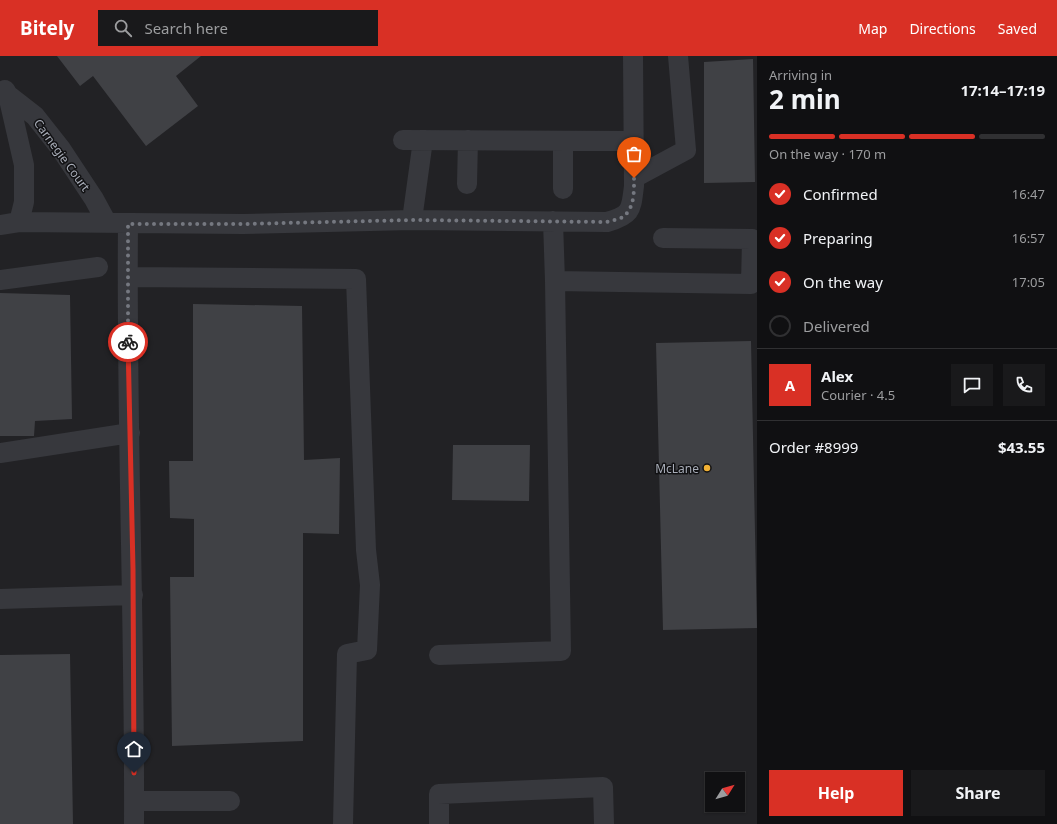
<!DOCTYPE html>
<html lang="en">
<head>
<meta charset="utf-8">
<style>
  :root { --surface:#101012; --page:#19191b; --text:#f1f3f6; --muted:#9c9d9f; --line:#303032; --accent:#d93025 }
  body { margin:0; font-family:"Noto Sans",sans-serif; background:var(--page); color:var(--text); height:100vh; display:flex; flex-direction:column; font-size:15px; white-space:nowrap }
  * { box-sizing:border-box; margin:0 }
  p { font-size:13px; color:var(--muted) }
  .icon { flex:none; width:22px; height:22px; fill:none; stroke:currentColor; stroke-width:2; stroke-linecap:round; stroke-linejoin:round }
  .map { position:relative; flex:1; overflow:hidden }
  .panel { display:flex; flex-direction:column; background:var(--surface); width:300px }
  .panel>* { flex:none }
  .needle { width:26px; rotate:53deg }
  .controls { position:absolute; left:705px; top:716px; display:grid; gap:8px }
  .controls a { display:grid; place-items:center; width:40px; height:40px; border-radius:0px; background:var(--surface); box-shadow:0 1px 3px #0004,0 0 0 1px var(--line); font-size:20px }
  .pin { position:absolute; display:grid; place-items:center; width:34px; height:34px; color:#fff; margin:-41px -17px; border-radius:50% 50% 50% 0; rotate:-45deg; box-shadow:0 0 4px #0007 }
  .pin .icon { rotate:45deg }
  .courier { position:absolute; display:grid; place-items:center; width:40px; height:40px; margin:-20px; border:3px solid #d93025; border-radius:50%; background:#fff; color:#222; box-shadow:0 1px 5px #0007 }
  .overview em { font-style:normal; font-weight:700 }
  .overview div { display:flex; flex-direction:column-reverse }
  .overview { display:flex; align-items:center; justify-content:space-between; height:68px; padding:0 12px }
  h1 { font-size:26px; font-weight:700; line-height:30px }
  .bar { display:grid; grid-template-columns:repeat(4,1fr); gap:6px 4px; align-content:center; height:48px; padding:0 12px }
  .bar i { height:5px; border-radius:3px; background:var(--line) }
  .bar .selected { background:var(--accent) }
  .bar p { grid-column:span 4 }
  .line { display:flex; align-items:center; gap:10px; padding:0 12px; border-top:1px solid var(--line) }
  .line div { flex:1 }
  .round { display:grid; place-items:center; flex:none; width:42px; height:42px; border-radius:0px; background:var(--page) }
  ol { padding:0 12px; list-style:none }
  li { display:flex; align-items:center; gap:12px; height:44px }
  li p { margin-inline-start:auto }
  li .icon { padding:4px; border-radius:50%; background:var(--accent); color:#fff; stroke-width:4 }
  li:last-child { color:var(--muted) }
  li i { width:22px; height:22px; border:2px solid var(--line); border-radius:50% }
  .button { display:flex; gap:8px; margin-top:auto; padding:8px 12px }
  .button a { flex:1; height:46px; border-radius:0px; background:var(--accent); color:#fff; font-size:16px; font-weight:700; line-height:46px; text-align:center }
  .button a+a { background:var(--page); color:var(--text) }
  header { display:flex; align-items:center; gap:24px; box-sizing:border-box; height:56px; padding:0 20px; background:var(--accent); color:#fff }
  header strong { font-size:19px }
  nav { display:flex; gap:22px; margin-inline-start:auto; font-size:14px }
  .search { width:280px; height:36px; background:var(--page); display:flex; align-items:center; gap:10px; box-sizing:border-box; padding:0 14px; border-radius:0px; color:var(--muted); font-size:15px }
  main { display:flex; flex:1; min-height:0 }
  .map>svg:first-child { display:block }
  .built { fill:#222225; fill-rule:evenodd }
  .building { fill:#404145 }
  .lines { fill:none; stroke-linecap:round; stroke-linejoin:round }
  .minor { stroke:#37383d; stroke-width:20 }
  .done { stroke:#757880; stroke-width:4; stroke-dasharray:0 7.2 }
  .route { stroke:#d93025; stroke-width:5 }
  .poi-dot { fill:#f2b134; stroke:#111113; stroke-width:1.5 }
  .labels { text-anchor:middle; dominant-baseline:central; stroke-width:3; stroke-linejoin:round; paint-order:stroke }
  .street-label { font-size:12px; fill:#a8adb8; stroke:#111113 }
  .poi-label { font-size:12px; fill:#a8adb8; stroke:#111113; text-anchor:end }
</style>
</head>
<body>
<header>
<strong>Bitely</strong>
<div class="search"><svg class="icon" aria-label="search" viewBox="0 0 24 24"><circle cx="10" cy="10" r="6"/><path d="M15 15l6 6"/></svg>Search here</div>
<nav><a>Map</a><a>Directions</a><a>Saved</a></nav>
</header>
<main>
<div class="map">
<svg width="757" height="768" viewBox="0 0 757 768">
  <rect width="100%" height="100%" fill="#161618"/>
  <path class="built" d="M 0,0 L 757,0 L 757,768 L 0,768 ZM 712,723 L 738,723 L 738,749 L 712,749 Z"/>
  <path class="building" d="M 57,0 L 201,0 L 176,20 L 198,50 L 146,90 L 93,20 L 80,30 Z
    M 753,3 L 755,126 L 704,127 L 704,6 Z
    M 0,237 L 70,239 L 72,363 L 35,365 L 34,380 L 0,380 Z
    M 193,248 L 302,250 L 304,404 L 340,402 L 339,478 L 303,477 L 303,685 L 172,690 L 170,521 L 194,521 L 194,463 L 170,462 L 169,405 L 193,405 Z
    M 751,285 L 757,572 L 663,574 L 656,287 Z
    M 453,389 L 530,389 L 529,445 L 452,444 Z
    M 70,598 L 73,768 L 0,768 L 0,599 Z"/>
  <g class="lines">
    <path class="minor" d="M 5,34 L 8,39 L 24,109 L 24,146 L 19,166
      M 8,39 L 35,60 L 61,93 L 94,143 L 107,167
      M 403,84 L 634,85
      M 634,122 L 686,94 L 678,0
      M 467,128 L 468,84
      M 563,133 L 563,85
      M 412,164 L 423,84
      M 553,165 L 555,225 L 751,228 L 752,183 L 663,182
      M 128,168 C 126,368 135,568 134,768
      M 0,169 L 19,166 L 243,168 L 412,164 L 607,166 C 632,159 631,154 634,130 L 633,0
      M 128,221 L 356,223 L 366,494 L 370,529 L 367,594 L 347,598 L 343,768
      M 0,224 L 98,211
      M 0,397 L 130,377
      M 0,543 L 133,539
      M 439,599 L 561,595 L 555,225
      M 134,745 L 230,745
      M 439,768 L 439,738 L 603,731 L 604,768"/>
  </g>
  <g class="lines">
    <path class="done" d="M 128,286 L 128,168 L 243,168 L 412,164 L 607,166 C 611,165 615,164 619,163 C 635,156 634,136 634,122"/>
    <path class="route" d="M 128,286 L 133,513 L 134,717"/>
  </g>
  <circle class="poi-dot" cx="707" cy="412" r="4"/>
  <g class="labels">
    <g class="street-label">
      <text transform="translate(62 99) rotate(54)">Carnegie Court</text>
    </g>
    <g class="poi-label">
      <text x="699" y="412">McLane</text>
    </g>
  </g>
</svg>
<div class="controls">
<a><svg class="needle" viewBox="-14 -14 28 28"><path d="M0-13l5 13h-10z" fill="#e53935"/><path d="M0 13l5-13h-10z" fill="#9c9d9f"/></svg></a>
</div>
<div class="pin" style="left:634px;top:122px;background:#ea580c"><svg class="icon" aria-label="bag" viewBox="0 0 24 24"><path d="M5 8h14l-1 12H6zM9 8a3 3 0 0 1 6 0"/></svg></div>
<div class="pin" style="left:134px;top:717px;background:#1f2937"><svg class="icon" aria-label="home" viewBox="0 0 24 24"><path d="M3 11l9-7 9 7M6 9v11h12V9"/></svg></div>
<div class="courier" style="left:128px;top:286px"><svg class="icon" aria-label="bike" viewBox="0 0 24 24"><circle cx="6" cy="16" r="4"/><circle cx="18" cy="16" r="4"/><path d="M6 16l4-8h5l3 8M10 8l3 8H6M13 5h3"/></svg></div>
</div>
<section class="panel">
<div class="overview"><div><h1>2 min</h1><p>Arriving in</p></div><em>17:14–17:19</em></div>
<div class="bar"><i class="selected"></i><i class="selected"></i><i class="selected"></i><i></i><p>On the way · 170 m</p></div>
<ol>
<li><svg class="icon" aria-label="check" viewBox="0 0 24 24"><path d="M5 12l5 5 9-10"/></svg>Confirmed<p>16:47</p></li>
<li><svg class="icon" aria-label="check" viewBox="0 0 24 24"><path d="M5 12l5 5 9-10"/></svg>Preparing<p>16:57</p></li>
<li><svg class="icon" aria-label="check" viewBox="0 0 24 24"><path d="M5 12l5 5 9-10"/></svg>On the way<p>17:05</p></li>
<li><i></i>Delivered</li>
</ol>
<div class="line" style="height:72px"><b class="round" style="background:var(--accent);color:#fff">A</b><div><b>Alex</b><p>Courier · 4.5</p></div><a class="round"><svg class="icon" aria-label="chat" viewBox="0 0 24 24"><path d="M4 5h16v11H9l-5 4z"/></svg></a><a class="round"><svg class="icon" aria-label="phone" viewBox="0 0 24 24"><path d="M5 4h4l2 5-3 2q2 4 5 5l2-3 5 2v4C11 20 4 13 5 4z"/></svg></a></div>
<div class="line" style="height:52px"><div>Order #8999</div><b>$43.55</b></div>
<div class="button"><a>Help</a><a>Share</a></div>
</section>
</main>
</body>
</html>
